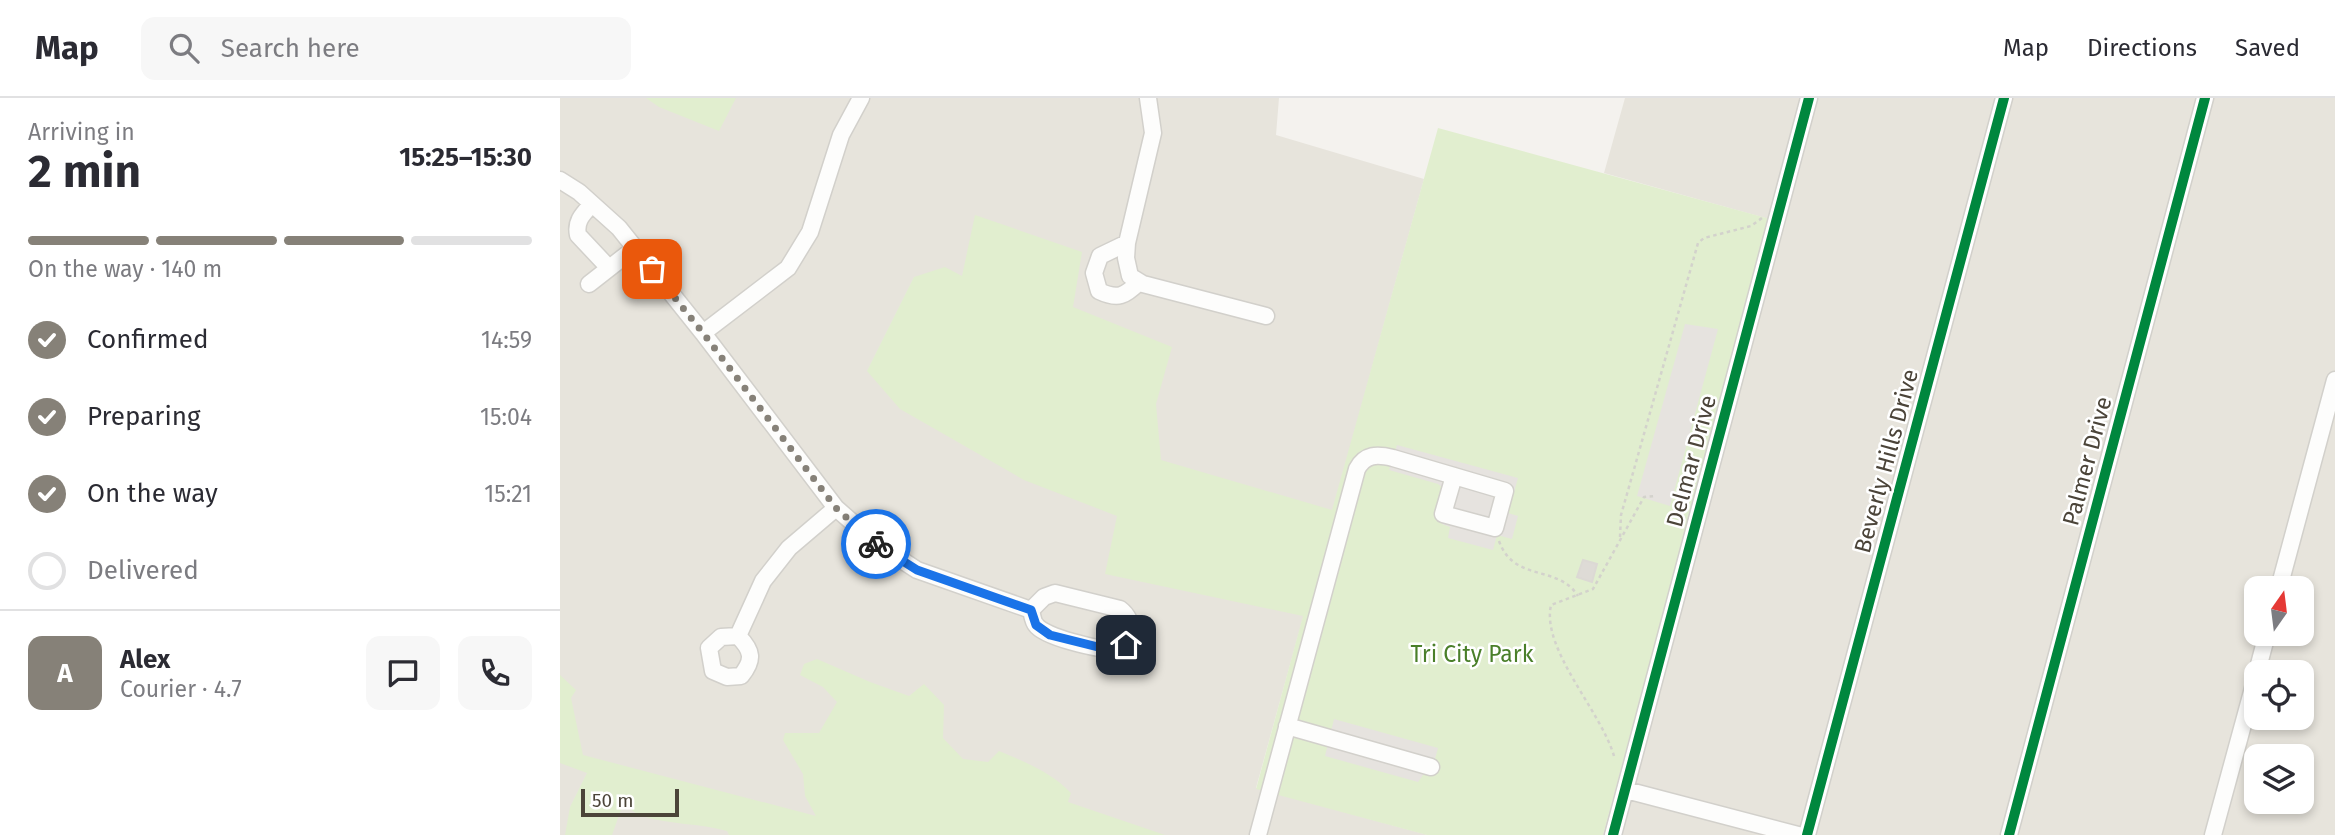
<!DOCTYPE html>
<html lang="en">
<head>
<meta charset="utf-8">
<style>
  :root { --surface:#fff; --page:#f7f7f7; --text:#2b2b33; --muted:#7c7c81; --line:#e1e1e2; --accent:#868178 }
  body { margin:0; font-family:"Fira Sans",sans-serif; background:var(--page); color:var(--text); height:100vh; display:flex; flex-direction:column; font-size:26px; white-space:nowrap }
  * { box-sizing:border-box; margin:0 }
  p { font-size:23px; color:var(--muted) }
  .icon { flex:none; width:38px; height:38px; fill:none; stroke:currentColor; stroke-width:2; stroke-linecap:round; stroke-linejoin:round }
  .map { position:relative; flex:1; overflow:hidden }
  .drawer { display:flex; flex-direction:column; background:var(--surface); width:560px }
  .drawer>* { flex:none }
  .needle { width:46px; rotate:14deg }
  .controls { position:absolute; left:1684px; top:478px; display:grid; gap:14px }
  .controls a { display:grid; place-items:center; width:70px; height:70px; border-radius:14px; background:var(--surface); box-shadow:0 4px 10px #0003; font-size:35px }
  .scale { position:absolute; left:21px; bottom:18px; width:98px; box-sizing:border-box; padding-left:7px; border:4px solid #4b4439; border-top:0; font-size:19px; line-height:24px; white-space:nowrap; color:#4b4439; -webkit-text-stroke:5px #fff; paint-order:stroke }
  .pin { position:absolute; display:grid; place-items:center; width:60px; height:60px; color:#fff; margin:-30px; border-radius:14px; box-shadow:0 4px 10px #0006 }
  .courier { position:absolute; display:grid; place-items:center; width:70px; height:70px; margin:-35px; border:5px solid #1a73e8; border-radius:50%; background:#fff; color:#222; box-shadow:0 2px 9px #0007 }
  .headline em { font-style:normal; font-weight:700 }
  .headline div { display:flex; flex-direction:column-reverse }
  .headline { display:flex; align-items:center; justify-content:space-between; height:119px; padding:0 28px }
  h1 { font-size:46px; font-weight:700; line-height:52px }
  .bar { display:grid; grid-template-columns:repeat(4,1fr); gap:10px 7px; align-content:center; height:84px; padding:0 28px }
  .bar i { height:9px; border-radius:5px; background:var(--line) }
  .bar .active { background:var(--accent) }
  .bar p { grid-column:span 4 }
  .line { display:flex; align-items:center; gap:18px; padding:0 28px; border-top:2px solid var(--line) }
  .line div { flex:1 }
  .round { display:grid; place-items:center; flex:none; width:74px; height:74px; border-radius:14px; background:var(--page) }
  ol { padding:0 28px; list-style:none }
  li { display:flex; align-items:center; gap:21px; height:77px }
  li p { margin-inline-start:auto }
  li .icon { padding:7px; border-radius:50%; background:var(--accent); color:#fff; stroke-width:4 }
  li:last-child { color:var(--muted) }
  li i { width:38px; height:38px; border:4px solid var(--line); border-radius:50% }
  header { display:flex; align-items:center; gap:42px; box-sizing:border-box; height:98px; padding:0 35px; background:var(--surface); border-bottom:2px solid var(--line) }
  header strong { font-size:33px }
  nav { display:flex; gap:38px; margin-inline-start:auto; font-size:24px }
  .search { width:490px; height:63px; background:var(--page); display:flex; align-items:center; gap:18px; box-sizing:border-box; padding:0 24px; border-radius:14px; color:var(--muted); font-size:26px }
  main { display:flex; flex:1; min-height:0 }
  .map>svg:first-child { display:block }
  .residential { fill:#e7e4dc; fill-rule:evenodd }
  .green { fill:#e1eecf }
  .parking { fill:#e6e3df }
  .building { fill:#dedbd6; stroke:#dcd9d4; stroke-width:2 }
  .lines { fill:none; stroke-linecap:round; stroke-linejoin:round }
  .minor-casing { stroke:#d2d0cb; stroke-width:19 }
  .path { stroke:#d3d2cc; stroke-width:2.5; stroke-dasharray:3.5 3.5; stroke-linecap:butt }
  .minor { stroke:#fdfdfc; stroke-width:16 }
  .cycleway-casing { stroke:#fff; stroke-width:15 }
  .cycleway { stroke:#00873e; stroke-width:10 }
  .done { stroke:#868178; stroke-width:7; stroke-dasharray:0 12.6 }
  .route { stroke:#1a73e8; stroke-width:9 }
  .labels { text-anchor:middle; dominant-baseline:central; stroke-width:5; stroke-linejoin:round; paint-order:stroke }
  .street-label { font-size:23px; fill:#4b4439; stroke:#fff }
  .park-label { font-size:23px; fill:#4a7f2a; stroke:#fff }
</style>
</head>
<body>
<header>
<strong>Map</strong>
<div class="search"><svg class="icon" aria-label="search" viewBox="0 0 24 24"><circle cx="10" cy="10" r="6"/><path d="M15 15l6 6"/></svg>Search here</div>
<nav><a>Map</a><a>Directions</a><a>Saved</a></nav>
</header>
<main>
<section class="drawer">
<div class="headline"><div><h1>2 min</h1><p>Arriving in</p></div><em>15:25–15:30</em></div>
<div class="bar"><i class="active"></i><i class="active"></i><i class="active"></i><i></i><p>On the way · 140 m</p></div>
<ol>
<li><svg class="icon" aria-label="check" viewBox="0 0 24 24"><path d="M5 12l5 5 9-10"/></svg>Confirmed<p>14:59</p></li>
<li><svg class="icon" aria-label="check" viewBox="0 0 24 24"><path d="M5 12l5 5 9-10"/></svg>Preparing<p>15:04</p></li>
<li><svg class="icon" aria-label="check" viewBox="0 0 24 24"><path d="M5 12l5 5 9-10"/></svg>On the way<p>15:21</p></li>
<li><i></i>Delivered</li>
</ol>
<div class="line" style="height:126px"><b class="round" style="background:var(--accent);color:#fff">A</b><div><b>Alex</b><p>Courier · 4.7</p></div><a class="round"><svg class="icon" aria-label="chat" viewBox="0 0 24 24"><path d="M4 5h16v11H9l-5 4z"/></svg></a><a class="round"><svg class="icon" aria-label="phone" viewBox="0 0 24 24"><path d="M5 4h4l2 5-3 2q2 4 5 5l2-3 5 2v4C11 20 4 13 5 4z"/></svg></a></div>
</section>
<div class="map">
<svg width="1775" height="737" viewBox="0 0 1775 737">
  <rect width="100%" height="100%" fill="#f4f2ee"/>
  <path class="residential" d="M 0,0 L 719,0 L 716,37 L 864,81 L 696,690 L 868,737 L 0,737 Z
    M 1065,0 L 1775,0 L 1775,737 L 1043,737 L 1209,121 L 1044,75 ZM 1696,490 L 1741,490 L 1741,536 L 1696,536 ZM 1696,574 L 1741,574 L 1741,620 L 1696,620 ZM 1696,658 L 1741,658 L 1741,704 L 1696,704 Z"/>
  <path class="green" d="M 86,0 L 176,0 L 159,33 L 99,9 Z
    M 878,30 L 1210,121 L 1043,737 L 867,737 L 696,691 L 743,518 L 545,476 L 557,418 L 464,382 L 340,311 L 307,273 L 354,179 L 385,169 L 402,178 L 415,117 L 522,154 L 513,209 L 612,249 L 596,306 L 601,362 L 772,412 Z
    M 257,561 L 310,584 L 349,598 L 364,586 L 384,607 L 383,640 L 403,661 L 428,664 L 439,653 C 465,664 491,674 511,695 L 508,704 L 605,737 L 169,737 L 167,733 C 139,725 110,727 83,718 C 76,716 69,710 63,706 L 52,737 L 5,737 L 10,709 L 27,675 L 0,665 L 0,577 L 16,592 L 11,600 L 23,657 L 256,718 L 245,698 L 243,676 L 223,642 L 225,635 L 259,635 L 277,604 L 263,589 L 240,577 L 244,566 Z"/>
  <path class="parking" d="M 1125,226 L 1158,231 L 1110,408 L 1077,398 Z
    M 837,347 L 958,380 L 948,415 L 958,418 L 952,441 L 937,437 L 933,452 L 888,440 L 890,429 L 882,426 L 880,419 L 883,390 L 878,386 L 829,372 Z
    M 774,621 L 878,650 L 875,661 L 858,684 L 765,658 Z"/>
  <path class="building" d="M 1023,462 L 1037,466 L 1032,484 L 1017,479 Z"/>
  <g class="lines">
    <defs>
      <path id="minor" d="M 588,0 L 593,35 L 567,145 L 566,160 L 570,178 L 583,186 L 706,218
        M 0,82 L 19,94 L 59,130 L 143,235 L 276,410 L 317,446 L 357,472 L 471,512
        M 32,106 C 23,116 15,123 18,137 L 49,170
        M 567,145 L 540,158 L 534,175 L 539,193 C 558,202 565,198 579,184
        M 29,186 L 75,150
        M 143,235 L 228,170 L 250,134 L 281,37 L 301,0
        M 1719,490 L 1775,282
        M 495,495 L 560,511 C 576,523 576,549 553,551 C 539,552 484,539 476,527 C 473,524 472,516 471,512 L 484,499 Z
        M 178,538 C 193,553 194,562 181,578 L 167,579 L 153,573 L 149,550 L 161,539 L 178,538 L 203,483 L 229,450 L 276,410
        M 1697,574 L 1707,536
        M 727,628 L 871,669
        M 1066,692 L 1238,737
        M 698,737 L 797,371 C 805,356 817,356 833,360 L 945,393 L 935,430 L 883,416 L 894,378
        M 1053,737 L 1249,0
        M 1247,737 L 1444,0
        M 1449,737 L 1645,0
        M 1653,737 L 1696,579"/>
    </defs>
    <use href="#minor" class="minor-casing"/>
    <path class="path" d="M 1060,439 L 1061,417 L 1067,396 L 1138,145 L 1144,140 L 1191,128 L 1202,120
      M 939,443 C 954,485 998,466 1018,498
      M 1054,658 C 1041,613 981,551 991,507 L 1033,491 L 1084,399 L 1095,398"/>
    <use href="#minor" class="minor"/>
    <defs>
      <path id="cycleway" d="M 1053,737 L 1249,0
        M 1247,737 L 1444,0
        M 1449,737 L 1645,0"/>
    </defs>
    <use href="#cycleway" class="cycleway-casing"/>
    <use href="#cycleway" class="cycleway"/>
  </g>
  <g class="lines">
    <path class="done" d="M 92,171 L 143,235 L 276,410 L 316,446"/>
    <path class="route" d="M 316,446 L 357,472 L 471,512 L 476,527 L 490,537 L 542,550 L 556,551 L 566,547"/>
  </g>
  <g class="labels">
    <g class="street-label">
      <text transform="translate(1131 363) rotate(-75)">Delmar Drive</text>
      <text transform="translate(1326 363) rotate(-75)">Beverly Hills Drive</text>
      <text transform="translate(1527 363) rotate(-75)">Palmer Drive</text>
    </g>
    <g class="park-label">
      <text x="912" y="556">Tri City Park</text>
    </g>
  </g>
</svg>
<div class="controls">
<a><svg class="needle" viewBox="-14 -14 28 28"><path d="M0-13l5 13h-10z" fill="#e53935"/><path d="M0 13l5-13h-10z" fill="#7c7c81"/></svg></a>
<a><svg class="icon" aria-label="locate" viewBox="0 0 24 24"><circle cx="12" cy="12" r="6"/><path d="M12 2v4M12 18v4M2 12h4M18 12h4"/></svg></a>
<a><svg class="icon" aria-label="layers" viewBox="0 0 24 24"><path d="M12 4l9 5-9 5-9-5zM3 14l9 5 9-5"/></svg></a>
</div>
<div class="scale">50 m</div>
<div class="pin" style="left:92px;top:171px;background:#ea580c"><svg class="icon" aria-label="bag" viewBox="0 0 24 24"><path d="M5 8h14l-1 12H6zM9 8a3 3 0 0 1 6 0"/></svg></div>
<div class="pin" style="left:566px;top:547px;background:#1f2937"><svg class="icon" aria-label="home" viewBox="0 0 24 24"><path d="M3 11l9-7 9 7M6 9v11h12V9"/></svg></div>
<div class="courier" style="left:316px;top:446px"><svg class="icon" aria-label="bike" viewBox="0 0 24 24"><circle cx="6" cy="16" r="4"/><circle cx="18" cy="16" r="4"/><path d="M6 16l4-8h5l3 8M10 8l3 8H6M13 5h3"/></svg></div>
</div>
</main>
</body>
</html>
